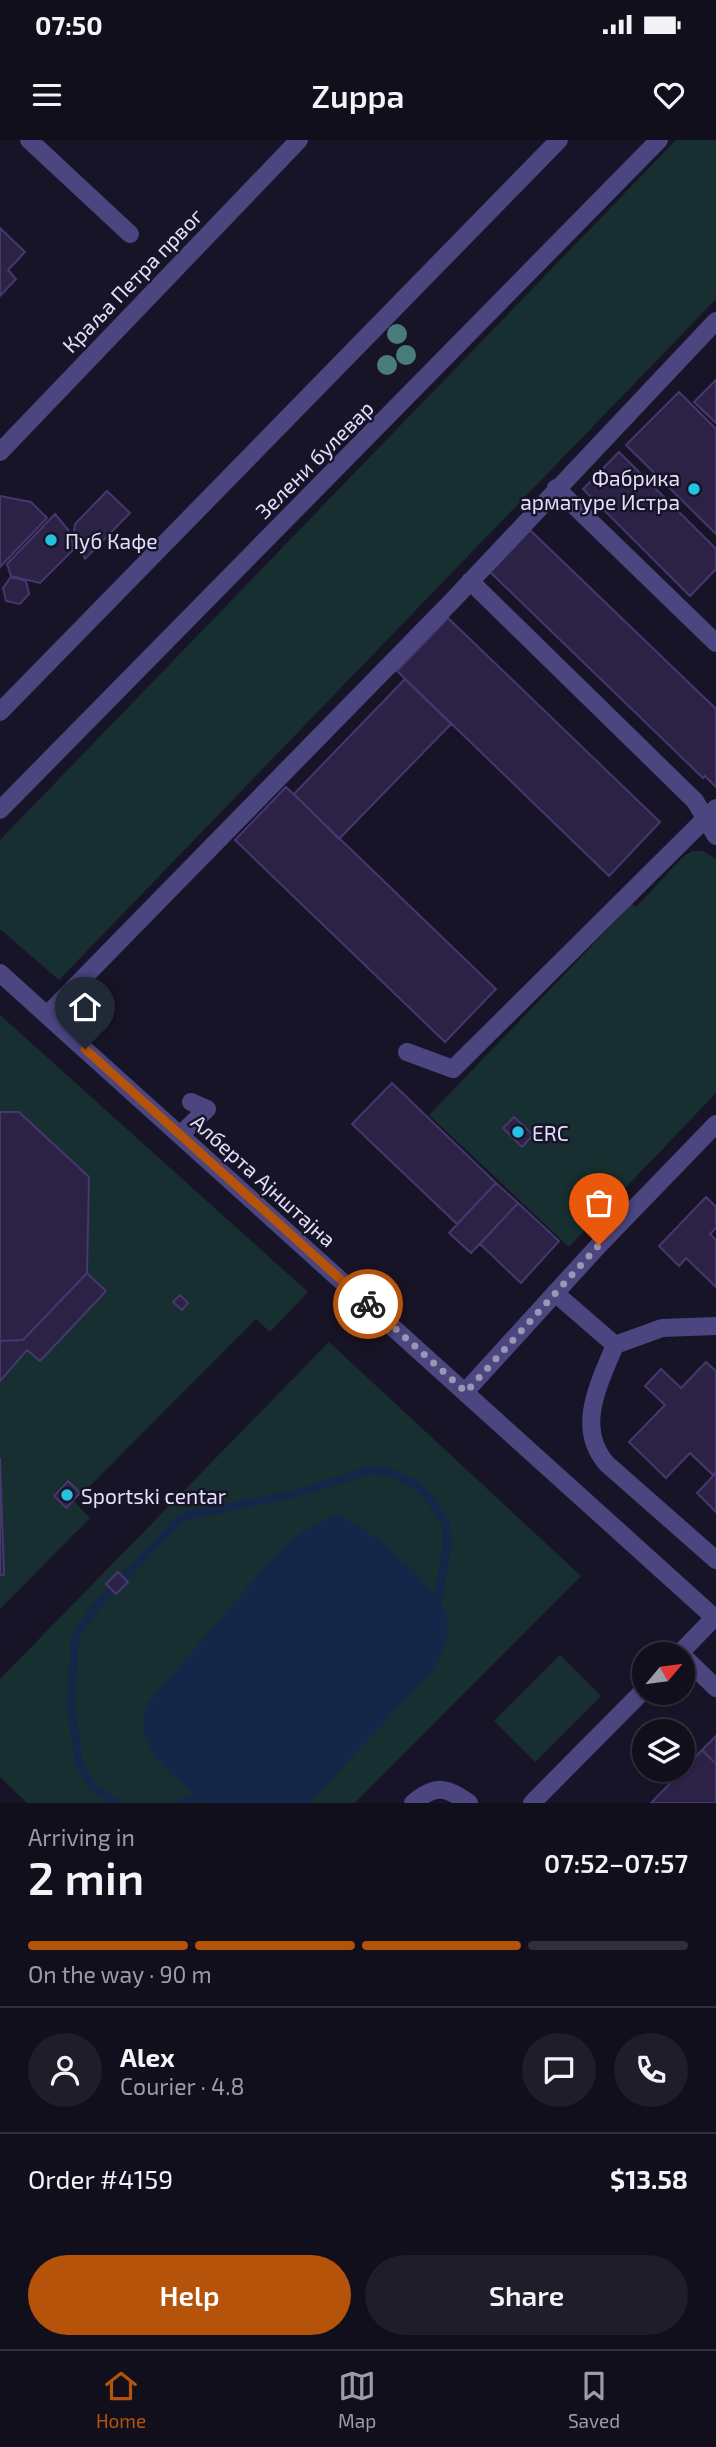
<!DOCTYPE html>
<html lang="en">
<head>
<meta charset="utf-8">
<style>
  :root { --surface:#120f1d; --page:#1f1d2a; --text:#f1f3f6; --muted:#9c9ca4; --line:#312f3b; --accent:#b45309 }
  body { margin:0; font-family:"Exo 2",sans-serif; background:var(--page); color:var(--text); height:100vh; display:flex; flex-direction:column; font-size:26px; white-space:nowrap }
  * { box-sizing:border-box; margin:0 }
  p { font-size:23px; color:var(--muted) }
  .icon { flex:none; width:38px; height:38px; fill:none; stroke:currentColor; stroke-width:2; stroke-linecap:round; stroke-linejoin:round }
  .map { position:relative; height:1663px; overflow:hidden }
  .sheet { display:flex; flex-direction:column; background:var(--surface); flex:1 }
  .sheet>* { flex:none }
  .needle { width:46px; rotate:61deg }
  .tools { position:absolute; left:632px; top:1502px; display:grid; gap:14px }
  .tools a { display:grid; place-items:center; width:63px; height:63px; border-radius:50%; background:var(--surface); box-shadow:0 2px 5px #0004,0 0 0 2px var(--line); font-size:35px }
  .pin { position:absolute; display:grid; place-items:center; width:60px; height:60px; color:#fff; margin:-72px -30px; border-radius:50% 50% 50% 0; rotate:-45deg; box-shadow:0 0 7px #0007 }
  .pin .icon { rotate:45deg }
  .courier { position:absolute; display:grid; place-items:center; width:70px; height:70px; margin:-35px; border:5px solid #b45309; border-radius:50%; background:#fff; color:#222; box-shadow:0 2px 9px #0007 }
  .overview em { font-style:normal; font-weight:600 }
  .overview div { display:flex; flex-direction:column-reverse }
  .overview { display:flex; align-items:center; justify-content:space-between; height:119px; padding:0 28px }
  h1 { font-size:46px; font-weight:600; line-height:52px }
  .bar { display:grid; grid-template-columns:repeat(4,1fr); gap:10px 7px; align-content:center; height:84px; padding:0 28px }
  .bar i { height:9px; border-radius:5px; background:var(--line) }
  .bar .selected { background:var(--accent) }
  .bar p { grid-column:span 4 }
  .line { display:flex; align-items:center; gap:18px; padding:0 28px; border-top:2px solid var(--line) }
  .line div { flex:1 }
  .round { display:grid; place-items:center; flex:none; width:74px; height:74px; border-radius:37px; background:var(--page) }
  .cta { display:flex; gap:14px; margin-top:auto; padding:14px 28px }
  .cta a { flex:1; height:80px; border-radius:42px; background:var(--accent); color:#fff; font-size:28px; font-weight:600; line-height:80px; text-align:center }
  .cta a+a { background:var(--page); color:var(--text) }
  .status { display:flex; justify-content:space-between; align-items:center; height:49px; padding:0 35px; background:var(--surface); direction:ltr }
  .status svg { height:19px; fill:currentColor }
  header { display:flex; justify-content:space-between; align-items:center; height:91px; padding:0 28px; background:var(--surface); font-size:32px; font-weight:600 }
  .menu { display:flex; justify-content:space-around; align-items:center; height:98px; border-top:2px solid var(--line); background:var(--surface); font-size:19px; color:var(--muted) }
  .menu a { display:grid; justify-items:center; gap:4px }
  .menu .selected { color:var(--accent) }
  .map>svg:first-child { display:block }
  .green { fill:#172f30 }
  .water { fill:#162649 }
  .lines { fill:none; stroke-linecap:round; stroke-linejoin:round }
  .stream { stroke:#162649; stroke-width:8 }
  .building { fill:#2c2246; stroke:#46376e; stroke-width:2 }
  .minor { stroke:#4b4580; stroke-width:18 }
  .tree { fill:#4a7c7c }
  .done { stroke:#9c97b1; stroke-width:7; stroke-dasharray:0 12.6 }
  .route { stroke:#b45309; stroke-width:9 }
  .poi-dot { fill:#23c2e2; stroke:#181427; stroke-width:2.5 }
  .labels { text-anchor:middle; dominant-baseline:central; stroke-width:5; stroke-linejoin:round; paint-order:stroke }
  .street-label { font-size:21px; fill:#e3defb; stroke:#181427 }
  .poi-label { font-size:21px; fill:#e3defb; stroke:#181427; text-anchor:start }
</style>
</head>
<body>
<div class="status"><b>07:50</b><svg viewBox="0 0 49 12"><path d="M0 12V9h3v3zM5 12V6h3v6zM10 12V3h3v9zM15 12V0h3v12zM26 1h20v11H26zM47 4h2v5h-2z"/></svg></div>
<header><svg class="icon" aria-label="menu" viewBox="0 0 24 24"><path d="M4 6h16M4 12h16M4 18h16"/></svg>Zuppa<svg class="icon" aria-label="heart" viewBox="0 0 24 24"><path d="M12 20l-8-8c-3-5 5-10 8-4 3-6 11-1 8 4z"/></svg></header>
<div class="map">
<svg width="716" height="1663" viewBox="0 0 716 1663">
  <rect width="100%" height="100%" fill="#181427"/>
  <path class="green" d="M 676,0 L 716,0 L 716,159 L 59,840 L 0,789 L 0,700 Z
    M 692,711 L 703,711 L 716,719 L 716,953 L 569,1107 L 429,975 L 632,764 L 636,767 L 683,717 Z
    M 0,875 L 308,1152 L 270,1192 L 256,1179 L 82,1354 L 67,1340 L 52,1356 L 65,1369 L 74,1361 L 90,1378 L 0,1469 Z
    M 329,1202 L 581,1436 L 355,1663 L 27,1663 L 0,1637 L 0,1539 Z
    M 560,1515 L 601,1556 L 535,1622 L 494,1581 Z"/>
  <path class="water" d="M 334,1375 C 360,1377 434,1445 444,1469 C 452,1490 445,1509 435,1527 L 310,1663 L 204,1663 C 176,1635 129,1609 147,1564 L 276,1414 L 305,1390 Z"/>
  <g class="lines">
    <path class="stream" d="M 117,1663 L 92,1646 L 79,1624 L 71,1566 L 75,1497 L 94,1469 L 182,1377 L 298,1353 L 371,1330 L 392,1333 L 415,1344 L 427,1355 L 446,1383 L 447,1406 L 438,1461
      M 181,1663 L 198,1657"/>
  </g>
  <path class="building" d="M 0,88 L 25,112 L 8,130 L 16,139 L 0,156 Z
    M 716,240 L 716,283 L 694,262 Z
    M 679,252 L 716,289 L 716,394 L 626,305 Z
    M 619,312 L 716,409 L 716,429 L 690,456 L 583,349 Z
    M 107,351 L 130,373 L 85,419 L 74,391 L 75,384 Z
    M 0,356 L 31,362 L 47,378 L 0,427 Z
    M 55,374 L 69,391 L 74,409 L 40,443 L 11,436 L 7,424 Z
    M 530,390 L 716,569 L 716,647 L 705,636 L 703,638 L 490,432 Z
    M 11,437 L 26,441 L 29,454 L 20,464 L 6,461 L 3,448 Z
    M 448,478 L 660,682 L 609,736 L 397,531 Z
    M 405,539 L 451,584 L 339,699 L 294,654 Z
    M 286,647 L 496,849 L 445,902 L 235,700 Z
    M 392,943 L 496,1043 L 457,1084 L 352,984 Z
    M 0,972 L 19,972 L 89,1037 L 87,1133 L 23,1200 L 0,1201 Z
    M 514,977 L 533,995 L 522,1007 L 503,988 Z
    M 496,1043 L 518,1063 L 471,1113 L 449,1093 Z
    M 706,1057 L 716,1067 L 716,1088 L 710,1094 L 716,1100 L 716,1147 L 686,1118 L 679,1126 L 659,1106 Z
    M 518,1063 L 559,1101 L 521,1143 L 480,1104 Z
    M 87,1133 L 106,1151 L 40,1221 L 27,1210 L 0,1241 L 0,1201 L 23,1200 Z
    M 180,1155 L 188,1163 L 182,1170 L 173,1162 Z
    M 706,1222 L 716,1231 L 716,1332 L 713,1335 L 690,1313 L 666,1338 L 629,1302 L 665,1265 L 645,1246 L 661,1229 L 681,1248 Z
    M 0,1318 L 4,1435 L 0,1435 Z
    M 716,1333 L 716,1372 L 697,1353 Z
    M 68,1341 L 80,1353 L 66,1368 L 54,1356 Z
    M 118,1432 L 128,1442 L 116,1454 L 106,1444 Z
    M 716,1596 L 716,1624 L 702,1610 Z
    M 702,1610 L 716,1624 L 716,1663 L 651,1663 Z"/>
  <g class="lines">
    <path class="minor" d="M 29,0 L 130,94
      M 0,312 L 299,0
      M 556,348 L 716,503
      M 470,441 L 695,661 L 716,696
      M 0,572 L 559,0
      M 0,670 L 659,0
      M 0,833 L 716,1479
      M 47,875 L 452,461 L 716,181
      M 407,912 L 453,929 L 716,668
      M 180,995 L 207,969 L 191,962
      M 555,1153 L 615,1205
      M 716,1186 L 662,1188 L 615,1205 C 599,1244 575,1288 607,1324 L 716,1420
      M 465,1252 L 599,1105 L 716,984
      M 679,1514 L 714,1478
      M 682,1515 L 716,1548
      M 413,1663 C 436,1644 446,1647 469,1663
      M 532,1663 L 644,1550"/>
  </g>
  <g class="tree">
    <circle cx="397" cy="194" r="10"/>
    <circle cx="406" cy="215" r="10"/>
    <circle cx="387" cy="225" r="10"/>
  </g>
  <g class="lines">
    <path class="done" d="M 368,1164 L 466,1252 L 599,1105"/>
    <path class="route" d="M 85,909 L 368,1164"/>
  </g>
  <g class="poi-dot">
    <circle cx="694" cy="349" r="7"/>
    <circle cx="51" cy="400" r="7"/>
    <circle cx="518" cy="992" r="7"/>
    <circle cx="67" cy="1355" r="7"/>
  </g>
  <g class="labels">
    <g class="street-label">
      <text transform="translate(132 140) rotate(-46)">Краља Петра првог</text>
      <text transform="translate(314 319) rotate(-45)">Зелени булевар</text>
      <text transform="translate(264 1040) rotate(42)">Алберта Ајнштајна</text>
    </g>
    <g class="poi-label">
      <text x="680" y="337" text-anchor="end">Фабрика<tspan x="680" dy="24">арматуре Истра</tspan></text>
      <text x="65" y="400">Пуб Кафе</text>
      <text x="532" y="992">ERC</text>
      <text x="81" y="1355">Sportski centar</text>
    </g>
  </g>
</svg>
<div class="tools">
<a><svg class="needle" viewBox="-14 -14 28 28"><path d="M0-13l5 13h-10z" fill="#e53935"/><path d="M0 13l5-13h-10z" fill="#9c9ca4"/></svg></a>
<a><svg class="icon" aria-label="layers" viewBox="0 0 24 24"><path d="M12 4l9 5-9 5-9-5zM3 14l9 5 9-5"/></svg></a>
</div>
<div class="pin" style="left:599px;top:1105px;background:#ea580c"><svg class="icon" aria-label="bag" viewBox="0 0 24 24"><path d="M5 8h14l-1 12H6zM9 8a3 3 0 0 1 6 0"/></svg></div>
<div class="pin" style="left:85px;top:909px;background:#1f2937"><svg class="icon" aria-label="home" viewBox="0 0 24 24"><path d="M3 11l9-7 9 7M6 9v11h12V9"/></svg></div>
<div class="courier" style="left:368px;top:1164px"><svg class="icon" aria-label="bike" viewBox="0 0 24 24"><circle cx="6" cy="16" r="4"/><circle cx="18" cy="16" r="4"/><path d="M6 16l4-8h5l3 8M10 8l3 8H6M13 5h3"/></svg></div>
</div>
<section class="sheet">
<div class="overview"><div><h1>2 min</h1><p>Arriving in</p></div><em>07:52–07:57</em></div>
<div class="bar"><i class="selected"></i><i class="selected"></i><i class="selected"></i><i></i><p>On the way · 90 m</p></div>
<div class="line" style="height:126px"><a class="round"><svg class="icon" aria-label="person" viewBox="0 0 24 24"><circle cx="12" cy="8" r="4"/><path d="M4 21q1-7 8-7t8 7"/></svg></a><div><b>Alex</b><p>Courier · 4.8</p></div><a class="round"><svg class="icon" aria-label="chat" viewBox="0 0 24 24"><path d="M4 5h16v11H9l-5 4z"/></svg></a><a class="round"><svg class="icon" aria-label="phone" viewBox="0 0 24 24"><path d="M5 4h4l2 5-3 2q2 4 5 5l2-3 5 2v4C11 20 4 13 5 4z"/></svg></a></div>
<div class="line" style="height:91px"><div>Order #4159</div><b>$13.58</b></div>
<div class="cta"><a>Help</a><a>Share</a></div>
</section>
<nav class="menu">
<a class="selected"><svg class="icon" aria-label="home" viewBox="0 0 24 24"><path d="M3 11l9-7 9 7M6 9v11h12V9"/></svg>Home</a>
<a><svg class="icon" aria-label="map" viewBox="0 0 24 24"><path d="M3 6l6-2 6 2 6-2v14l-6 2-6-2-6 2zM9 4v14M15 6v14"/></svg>Map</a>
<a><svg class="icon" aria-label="saved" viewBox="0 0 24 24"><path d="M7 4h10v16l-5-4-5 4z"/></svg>Saved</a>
</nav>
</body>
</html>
